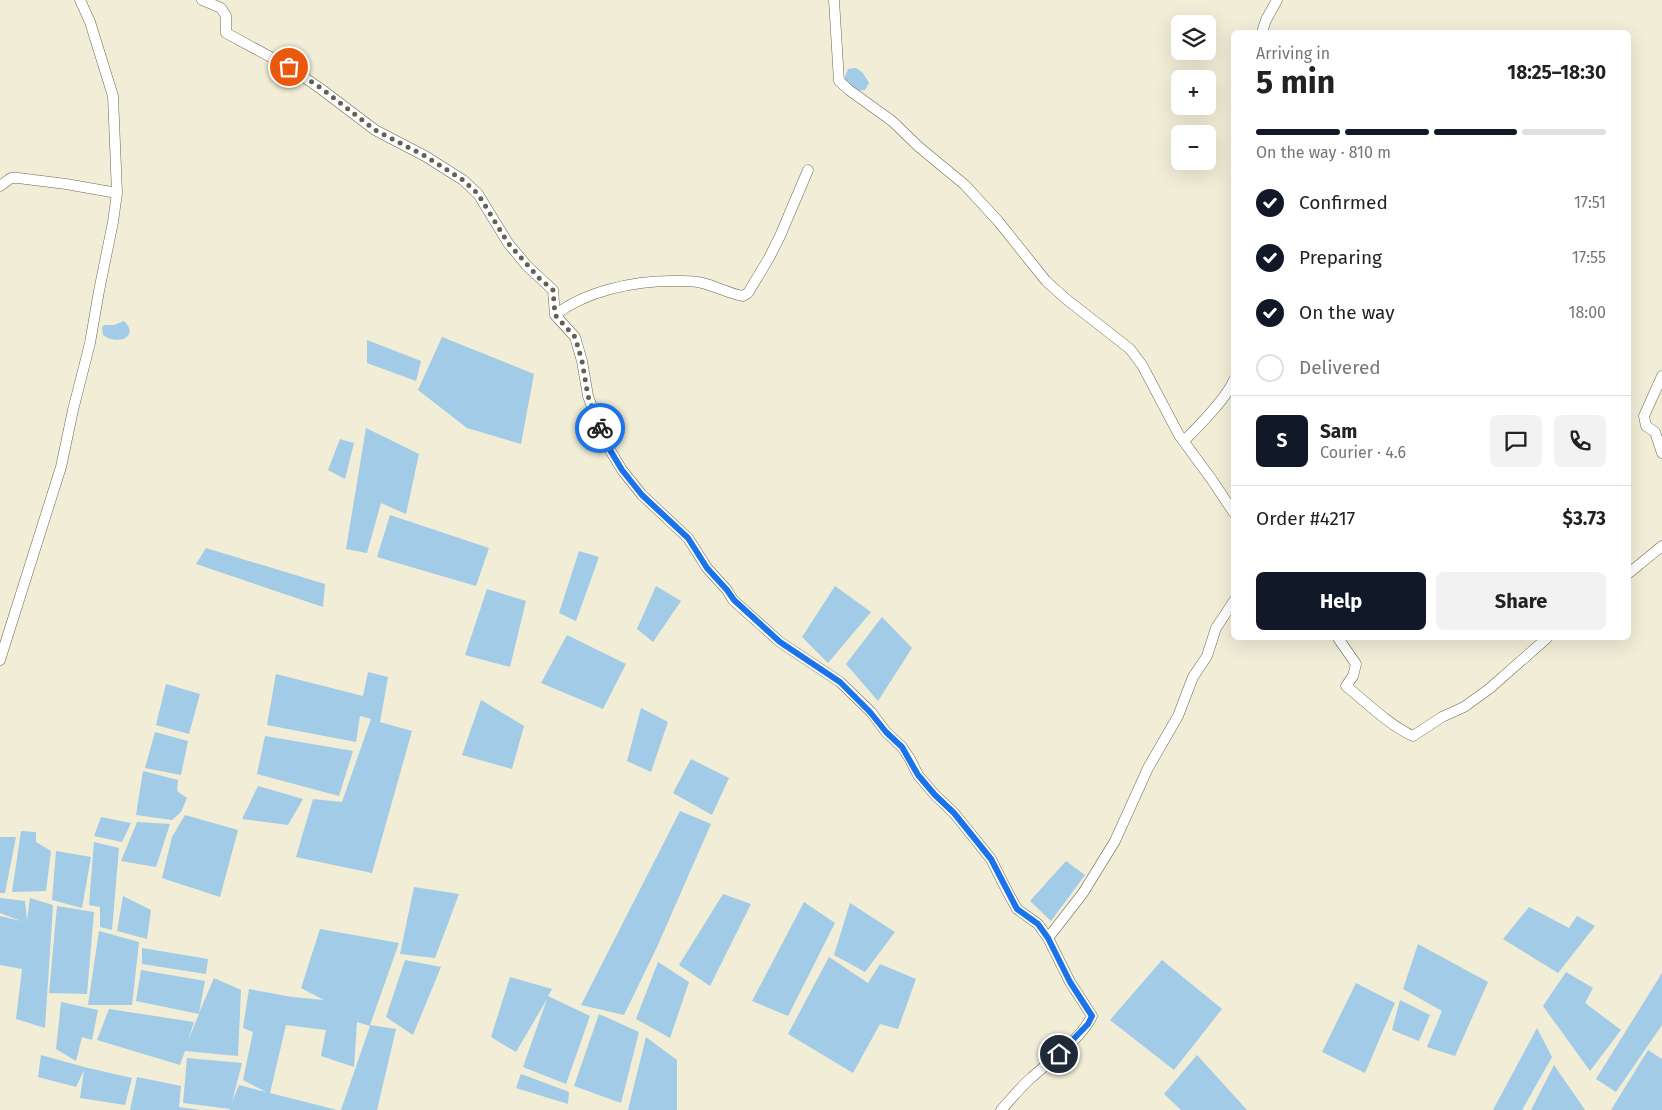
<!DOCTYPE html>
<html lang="en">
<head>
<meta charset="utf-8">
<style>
  :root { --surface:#fff; --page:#f2f2f2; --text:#222; --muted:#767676; --line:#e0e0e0; --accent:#111827 }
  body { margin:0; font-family:"Fira Sans",sans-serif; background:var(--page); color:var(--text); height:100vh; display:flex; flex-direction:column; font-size:19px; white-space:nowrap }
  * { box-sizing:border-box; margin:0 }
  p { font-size:16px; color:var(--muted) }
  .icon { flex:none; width:28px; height:28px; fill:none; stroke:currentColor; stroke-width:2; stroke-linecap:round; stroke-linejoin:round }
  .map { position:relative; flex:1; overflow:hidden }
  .details { position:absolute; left:1231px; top:30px; width:400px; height:610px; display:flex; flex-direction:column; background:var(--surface); border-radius:8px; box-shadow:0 5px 20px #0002 }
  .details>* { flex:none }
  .tools { position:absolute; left:1171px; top:15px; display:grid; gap:10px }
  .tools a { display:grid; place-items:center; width:45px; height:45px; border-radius:8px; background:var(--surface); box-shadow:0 5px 20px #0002; font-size:25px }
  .pin { position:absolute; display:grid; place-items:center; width:42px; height:42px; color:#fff; margin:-21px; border:2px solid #fff; border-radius:50%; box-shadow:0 1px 5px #0007 }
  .courier { position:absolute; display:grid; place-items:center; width:50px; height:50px; margin:-25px; border:4px solid #1a73e8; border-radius:50%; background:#fff; color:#222; box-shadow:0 1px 6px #0007 }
  .head em { font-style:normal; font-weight:700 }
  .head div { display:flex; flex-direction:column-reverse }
  .head { display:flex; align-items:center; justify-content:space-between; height:85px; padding:0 25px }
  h1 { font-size:32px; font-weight:700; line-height:38px }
  .bar { display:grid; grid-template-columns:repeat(4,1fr); gap:8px 5px; align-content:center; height:60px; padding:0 25px }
  .bar i { height:6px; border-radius:4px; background:var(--line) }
  .bar .on { background:var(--accent) }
  .bar p { grid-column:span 4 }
  .line { display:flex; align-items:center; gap:12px; padding:0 25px; border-top:1px solid var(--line) }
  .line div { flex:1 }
  .round { display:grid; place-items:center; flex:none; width:52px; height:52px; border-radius:8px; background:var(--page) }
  ol { padding:0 25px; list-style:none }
  li { display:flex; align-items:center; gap:15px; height:55px }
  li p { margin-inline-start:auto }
  li .icon { padding:5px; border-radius:50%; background:var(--accent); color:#fff; stroke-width:4 }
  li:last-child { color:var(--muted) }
  li i { width:28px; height:28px; border:2px solid var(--line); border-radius:50% }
  .primary-button { display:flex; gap:10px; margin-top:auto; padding:10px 25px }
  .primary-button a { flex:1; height:58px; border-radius:8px; background:var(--accent); color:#fff; font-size:20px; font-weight:700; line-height:58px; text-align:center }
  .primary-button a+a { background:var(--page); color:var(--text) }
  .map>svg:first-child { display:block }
  .water { fill:#a1cbe6 }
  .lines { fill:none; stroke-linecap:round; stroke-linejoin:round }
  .minor-casing { stroke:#6b6854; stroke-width:11 }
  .minor { stroke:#fff; stroke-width:10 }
  .done { stroke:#636154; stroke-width:5; stroke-dasharray:0 9 }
  .route { stroke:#1a73e8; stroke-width:6 }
</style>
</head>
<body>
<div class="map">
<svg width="1662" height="1110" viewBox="0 0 1662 1110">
  <rect width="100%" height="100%" fill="#f1edd7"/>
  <path class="water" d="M 856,68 L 863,73 L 869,83 L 865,90 L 857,91 L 845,81 L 845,77 L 848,69 Z
    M 124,321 C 140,337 118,346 103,335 L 102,327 L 104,325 L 114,325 Z
    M 442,337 L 534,374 L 521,444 L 467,428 L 418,390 Z
    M 367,340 L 421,361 L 416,381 L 367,363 Z
    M 366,428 L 419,454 L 406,514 L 381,503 L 367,553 L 346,549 Z
    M 340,439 L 354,443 L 345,479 L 328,470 Z
    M 390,515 L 489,548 L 476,586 L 377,557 Z
    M 206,548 L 325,584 L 323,607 L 196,564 Z
    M 579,551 L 599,557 L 576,621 L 559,613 Z
    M 656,586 L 681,601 L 653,642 L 637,629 Z
    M 835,586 L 871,612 L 828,663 L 802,637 Z
    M 487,589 L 526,601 L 510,667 L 465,655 Z
    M 882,617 L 912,648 L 878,701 L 846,664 Z
    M 567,635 L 626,664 L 603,709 L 541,683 Z
    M 368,672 L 388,677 L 380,722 L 412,731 L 372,873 L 296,857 L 313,799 L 342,802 L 371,719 L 360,716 L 356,742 L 267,725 L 276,674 L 363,696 Z
    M 166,684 L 200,694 L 189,734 L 156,725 Z
    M 481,700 L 524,726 L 512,769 L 462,755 Z
    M 641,708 L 668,722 L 651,772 L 627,761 Z
    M 155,732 L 188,741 L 181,775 L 145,768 Z
    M 265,736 L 353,751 L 339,796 L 257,774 Z
    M 691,759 L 729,778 L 712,815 L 673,793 Z
    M 143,771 L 178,780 L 177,791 L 187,798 L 181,812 L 172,820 L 136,815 Z
    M 258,786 L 303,799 L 288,825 L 242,819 Z
    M 680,811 L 711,824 L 657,947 L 624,1015 L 581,1005 Z
    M 185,815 L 238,830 L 220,897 L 162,878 L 172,837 Z
    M 101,817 L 131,823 L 122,842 L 94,836 Z
    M 137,822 L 170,824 L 156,867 L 121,861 Z
    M 21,831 L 36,832 L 36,842 L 51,851 L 46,891 L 12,892 Z
    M 0,837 L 16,837 L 5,893 L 0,893 Z
    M 94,842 L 119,848 L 112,930 L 100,927 L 100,907 L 89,905 Z
    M 56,851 L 91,857 L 82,908 L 52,900 Z
    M 1066,861 L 1085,875 L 1051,921 L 1030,901 Z
    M 414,887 L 459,894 L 435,958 L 400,954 Z
    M 723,894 L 751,904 L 710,986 L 679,965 Z
    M 123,896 L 151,910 L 147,939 L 117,931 Z
    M 0,898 L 25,901 L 27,920 L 30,898 L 53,905 L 45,1028 L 16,1019 L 22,969 L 0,965 L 0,916 L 21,921 L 0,913 Z
    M 804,902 L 835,923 L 788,1016 L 752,1001 Z
    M 850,903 L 895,932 L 865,972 L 834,955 Z
    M 57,906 L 94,912 L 87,994 L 49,993 Z
    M 1529,907 L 1569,928 L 1577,916 L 1595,926 L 1558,973 L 1503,939 Z
    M 320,929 L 399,943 L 370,1025 L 396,1029 L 377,1110 L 341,1110 L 370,1026 L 357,1022 L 354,1067 L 321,1056 L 326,1030 L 286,1025 L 270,1093 L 337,1110 L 230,1110 L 230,1109 L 183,1103 L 187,1058 L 242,1063 L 232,1102 L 239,1085 L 266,1092 L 243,1080 L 253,1032 L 243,1028 L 249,989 L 292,997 L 324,1000 L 301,988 Z
    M 99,931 L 139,942 L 132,1005 L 88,1005 Z
    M 1418,944 L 1488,982 L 1455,1056 L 1427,1047 L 1442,1011 L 1403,989 Z
    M 142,948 L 208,959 L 206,974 L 142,964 Z
    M 829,957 L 868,983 L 880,964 L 916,979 L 898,1029 L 880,1024 L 853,1073 L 788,1034 Z
    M 405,960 L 441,967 L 413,1035 L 386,1017 Z
    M 1162,960 L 1222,1009 L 1174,1070 L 1110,1020 Z
    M 658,962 L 689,982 L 670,1038 L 636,1019 Z
    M 141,970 L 205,981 L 199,1013 L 214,978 L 241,990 L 238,1056 L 185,1051 L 180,1065 L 97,1040 L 109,1009 L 194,1022 L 188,1041 L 199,1014 L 136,1001 Z
    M 1566,972 L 1593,988 L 1585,1003 L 1621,1030 L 1590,1071 L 1543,1006 Z
    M 1662,973 L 1662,1025 L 1616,1092 L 1596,1079 Z
    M 510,977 L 552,989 L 548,996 L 590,1016 L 566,1084 L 523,1067 L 547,999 L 516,1052 L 491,1037 Z
    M 1356,983 L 1395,1003 L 1365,1073 L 1322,1052 Z
    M 1400,1000 L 1430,1015 L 1419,1041 L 1392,1030 Z
    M 61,1002 L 98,1010 L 92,1040 L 82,1037 L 76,1061 L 56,1049 Z
    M 599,1014 L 639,1032 L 621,1103 L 574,1086 Z
    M 1537,1028 L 1552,1057 L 1522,1110 L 1493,1110 Z
    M 646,1037 L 677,1060 L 677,1110 L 628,1110 Z
    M 1648,1050 L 1662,1059 L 1662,1110 L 1611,1110 Z
    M 41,1055 L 84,1067 L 132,1078 L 125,1105 L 80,1098 L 84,1070 L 76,1087 L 38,1077 Z
    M 1197,1055 L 1247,1110 L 1181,1110 L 1164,1094 Z
    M 1554,1065 L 1585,1110 L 1531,1110 Z
    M 521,1074 L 569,1092 L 568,1104 L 516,1088 Z
    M 137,1077 L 181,1086 L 179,1107 L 200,1110 L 130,1110 Z"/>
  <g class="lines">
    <defs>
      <path id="minor" d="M 202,0 L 221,8 L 226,16 L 226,33 L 289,67 L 321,89 L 375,130 L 425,156 L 463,180 L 478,194 L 508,243 L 527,266 L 553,290 L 555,315 L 575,337 L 582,361 L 588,396 L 604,440 L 622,470 L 642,495 L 688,538 L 707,568 L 727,590 L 733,600 L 780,642 L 840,682 L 871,712 L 886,732 L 902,747 L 910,759 L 918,775 L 935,795 L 954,813 L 991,859 L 1005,887 L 1017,909 L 1038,924 L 1048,938 L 1070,982 L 1092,1016 C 1082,1038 1049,1062 1031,1078 C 1020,1088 1011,1099 1001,1110
        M 834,0 L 839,81 L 849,90 L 892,121 L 919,147 L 965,185 L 998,221 L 1046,281 L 1066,299 L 1130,349 L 1142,365 L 1179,435 L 1212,480 L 1234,513
        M 1262,32 L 1266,20 L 1277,0
        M 0,186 L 11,178 L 18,178 L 66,184 L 117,193
        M 555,315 C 586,291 633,281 672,281 C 682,281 693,280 702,283 C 716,286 729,294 743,296 L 748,293 L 769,258 L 780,236 L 808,170
        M 1662,376 L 1644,416 L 1646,426 L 1655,432 L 1662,453
        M 1184,441 C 1199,426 1226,399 1234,380
        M 1629,573 L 1662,546
        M 1338,638 L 1356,664 L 1353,676 L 1346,686 C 1366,702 1390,726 1413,736 L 1442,717 L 1464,707 L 1489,689 L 1547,638
        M 0,660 L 61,467 L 73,410 L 90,343 L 99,291 L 113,222 L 117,193 L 113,96 L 90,22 L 80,0
        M 1048,938 L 1083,893 L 1115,841 L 1148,768 L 1178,716 L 1193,677 L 1207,656 L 1216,628 L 1234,601"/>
    </defs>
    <use href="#minor" class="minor-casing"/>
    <use href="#minor" class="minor"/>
  </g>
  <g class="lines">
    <path class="done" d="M 289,67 L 321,88 L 375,130 L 425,156 L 463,180 L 478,194 L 508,243 L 540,279 L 553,290 L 555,315 L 575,337 L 582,361 L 588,396 L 600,428"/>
    <path class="route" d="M 600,428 L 604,440 L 622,470 L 642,495 L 688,538 L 707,568 L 727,590 L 734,600 L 780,642 L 840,682 L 870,712 L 886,732 L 902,747 L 918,775 L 935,795 L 954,813 L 991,859 L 1017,909 L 1038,924 L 1048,938 L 1070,982 L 1092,1016 L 1088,1024 L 1059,1054"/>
  </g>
</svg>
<div class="tools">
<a><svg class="icon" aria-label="layers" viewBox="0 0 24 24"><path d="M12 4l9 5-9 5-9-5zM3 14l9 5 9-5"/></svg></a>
<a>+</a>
<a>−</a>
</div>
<div class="pin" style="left:289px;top:67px;background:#ea580c"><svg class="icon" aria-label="bag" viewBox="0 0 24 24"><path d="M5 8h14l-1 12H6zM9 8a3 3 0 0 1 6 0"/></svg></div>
<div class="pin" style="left:1059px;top:1054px;background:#1f2937"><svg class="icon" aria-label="home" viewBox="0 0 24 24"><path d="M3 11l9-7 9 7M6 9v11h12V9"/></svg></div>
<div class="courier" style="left:600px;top:428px"><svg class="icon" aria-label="bike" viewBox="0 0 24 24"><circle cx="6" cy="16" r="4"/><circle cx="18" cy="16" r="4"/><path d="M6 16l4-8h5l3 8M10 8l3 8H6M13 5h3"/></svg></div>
<section class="details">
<div class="head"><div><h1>5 min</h1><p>Arriving in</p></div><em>18:25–18:30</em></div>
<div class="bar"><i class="on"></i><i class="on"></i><i class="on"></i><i></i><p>On the way · 810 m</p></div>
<ol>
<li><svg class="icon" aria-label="check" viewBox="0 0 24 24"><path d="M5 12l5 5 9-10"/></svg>Confirmed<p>17:51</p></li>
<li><svg class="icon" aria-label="check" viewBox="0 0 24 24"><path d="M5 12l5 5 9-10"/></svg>Preparing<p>17:55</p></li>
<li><svg class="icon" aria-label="check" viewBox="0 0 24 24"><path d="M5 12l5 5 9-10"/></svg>On the way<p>18:00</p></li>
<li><i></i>Delivered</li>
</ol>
<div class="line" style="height:90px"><b class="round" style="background:var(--accent);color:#fff">S</b><div><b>Sam</b><p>Courier · 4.6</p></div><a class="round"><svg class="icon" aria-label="chat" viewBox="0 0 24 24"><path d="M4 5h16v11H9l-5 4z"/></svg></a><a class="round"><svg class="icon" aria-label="phone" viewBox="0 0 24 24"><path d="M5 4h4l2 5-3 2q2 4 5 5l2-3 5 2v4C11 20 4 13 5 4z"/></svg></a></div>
<div class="line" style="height:65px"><div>Order #4217</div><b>$3.73</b></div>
<div class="primary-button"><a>Help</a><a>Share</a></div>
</section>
</div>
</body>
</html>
